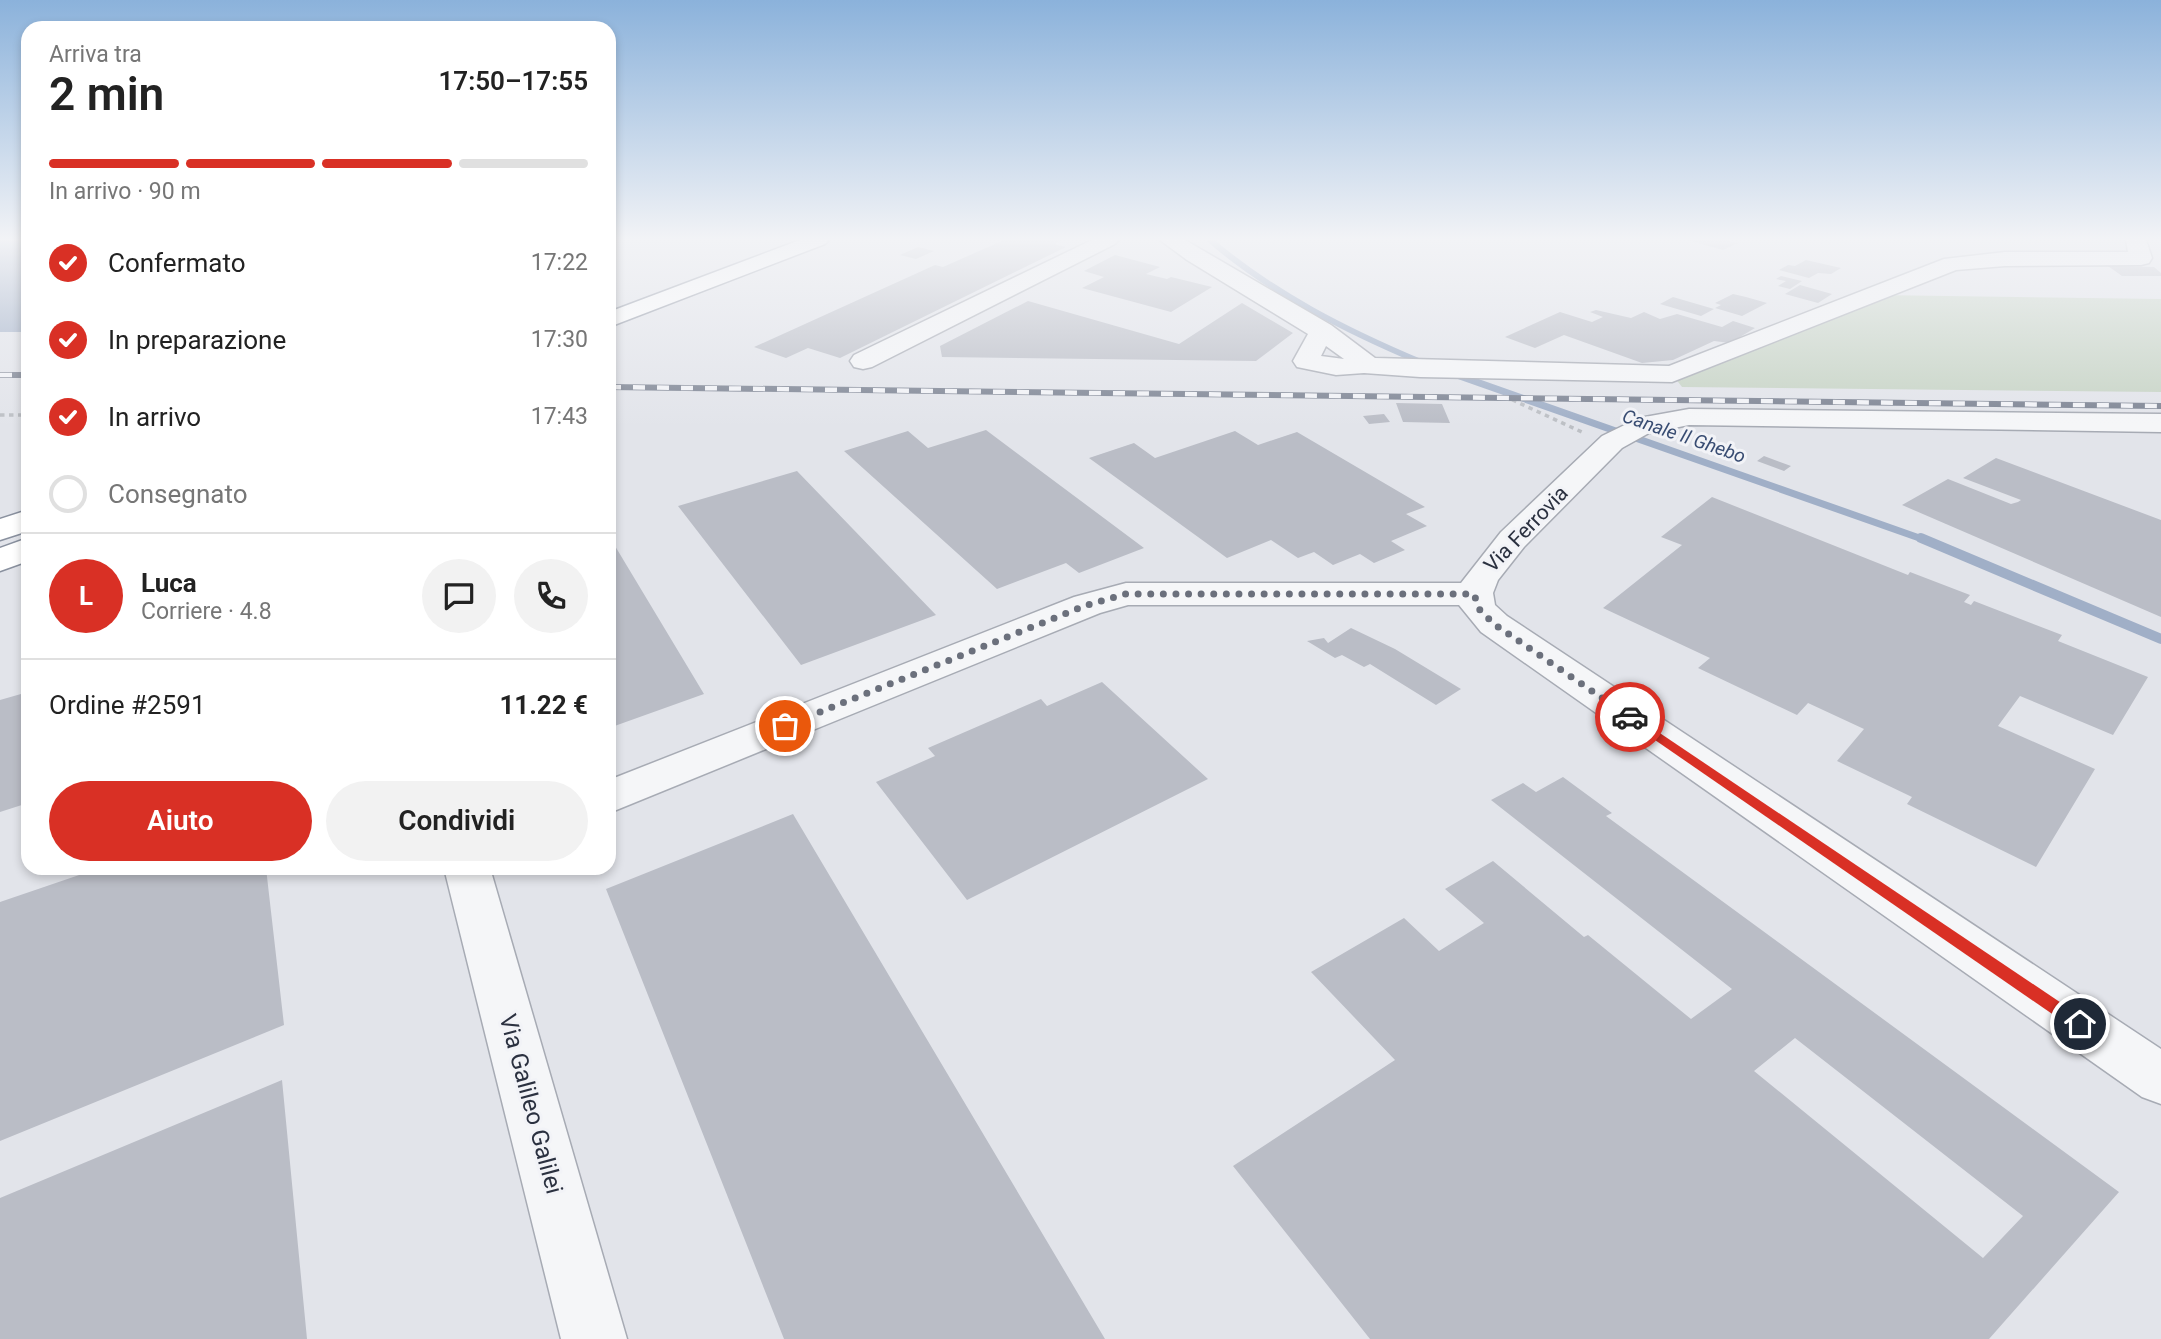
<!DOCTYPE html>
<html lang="it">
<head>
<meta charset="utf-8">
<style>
  :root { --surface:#fff; --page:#f2f2f2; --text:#222; --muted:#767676; --line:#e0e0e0; --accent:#d93025 }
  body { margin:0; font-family:Roboto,sans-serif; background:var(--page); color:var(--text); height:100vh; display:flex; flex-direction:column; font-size:26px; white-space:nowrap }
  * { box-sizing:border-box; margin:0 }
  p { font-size:23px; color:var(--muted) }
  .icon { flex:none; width:38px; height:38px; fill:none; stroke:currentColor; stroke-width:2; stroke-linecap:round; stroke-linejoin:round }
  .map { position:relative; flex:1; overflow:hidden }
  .panel { position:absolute; left:21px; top:21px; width:595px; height:854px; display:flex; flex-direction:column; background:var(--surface); border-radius:21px; box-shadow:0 4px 10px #0003 }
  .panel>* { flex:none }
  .pin { position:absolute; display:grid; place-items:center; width:60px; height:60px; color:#fff; margin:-30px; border:4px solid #fff; border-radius:50%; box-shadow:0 2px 7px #0007 }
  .courier { position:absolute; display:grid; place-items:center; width:70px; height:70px; margin:-35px; border:5px solid #d93025; border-radius:50%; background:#fff; color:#222; box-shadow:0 2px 9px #0007 }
  .summary em { font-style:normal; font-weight:600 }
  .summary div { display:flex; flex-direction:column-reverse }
  .summary { display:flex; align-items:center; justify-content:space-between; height:119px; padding:0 28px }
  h1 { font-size:46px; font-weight:600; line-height:52px }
  .bar { display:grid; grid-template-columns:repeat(4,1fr); gap:10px 7px; align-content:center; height:84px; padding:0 28px }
  .bar i { height:9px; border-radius:5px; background:var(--line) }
  .bar .selected { background:var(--accent) }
  .bar p { grid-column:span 4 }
  .line { display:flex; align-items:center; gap:18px; padding:0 28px; border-top:2px solid var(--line) }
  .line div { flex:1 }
  .round { display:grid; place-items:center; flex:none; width:74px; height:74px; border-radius:37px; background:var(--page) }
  ol { padding:0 28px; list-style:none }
  li { display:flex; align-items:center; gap:21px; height:77px }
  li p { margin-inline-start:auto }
  li .icon { padding:7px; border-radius:50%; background:var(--accent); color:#fff; stroke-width:4 }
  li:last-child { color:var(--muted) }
  li i { width:38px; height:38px; border:4px solid var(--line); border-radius:50% }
  .cta { display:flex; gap:14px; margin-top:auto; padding:14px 28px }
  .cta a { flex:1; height:80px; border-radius:42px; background:var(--accent); color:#fff; font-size:28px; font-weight:600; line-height:80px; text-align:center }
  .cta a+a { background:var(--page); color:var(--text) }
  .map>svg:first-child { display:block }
  .green { fill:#c6d3c4 }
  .water { fill:#a0afc7 }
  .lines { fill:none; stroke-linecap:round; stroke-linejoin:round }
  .stream-far2 { stroke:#a0afc7; stroke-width:6 }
  .stream-far1 { stroke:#a0afc7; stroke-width:7 }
  .stream { stroke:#a0afc7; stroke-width:10 }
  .building { fill:#babdc6; fill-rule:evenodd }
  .minor-casing { stroke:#a7abb4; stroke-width:3 }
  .highway-casing { stroke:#8a919f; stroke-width:3 }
  .path { stroke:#bcbfc4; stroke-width:3.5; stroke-dasharray:4.5 4.5; stroke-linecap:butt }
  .minor { fill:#f5f6f8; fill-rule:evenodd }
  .highway { fill:#fff; fill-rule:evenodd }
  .rail-casing { stroke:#7c8392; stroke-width:6 }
  .rail { stroke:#f2f3f7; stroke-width:4.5; stroke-dasharray:12; stroke-linecap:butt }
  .route { fill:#d93025 }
  .done { stroke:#6b707c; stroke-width:7; stroke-dasharray:0 12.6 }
  .labels { text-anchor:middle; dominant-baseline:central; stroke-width:6; stroke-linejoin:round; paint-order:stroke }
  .far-water-label { font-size:19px; font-style:italic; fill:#384c72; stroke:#f2f3f7 }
  .street-label { font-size:21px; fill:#2b3140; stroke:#f2f3f7 }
  .near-street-label { font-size:24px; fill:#2b3140; stroke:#f2f3f7 }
</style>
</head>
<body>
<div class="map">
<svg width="2161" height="1339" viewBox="0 0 2161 1339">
  <rect width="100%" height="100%" fill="#e2e4ea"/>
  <path class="green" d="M 1877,295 L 2161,299 L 2161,392 L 1682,387 L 1672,374 Z"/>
  <path class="water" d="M 0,240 L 28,240 L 28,332 L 0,332 Z"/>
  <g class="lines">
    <path class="stream-far2" d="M 1210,240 C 1273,294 1347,331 1423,363"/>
    <path class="stream-far1" d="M 1454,374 L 1925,540"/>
    <path class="stream" d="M 1921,538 L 2161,639"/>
  </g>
  <path class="building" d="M 1004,240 L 1063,240 L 1054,244 L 1066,247 L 840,358 L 808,348 L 786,358 L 754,347 L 935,265 L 943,267 Z
    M 1687,240 L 1725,240 L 1738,243 L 1723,250 Z
    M 918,247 L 934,251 L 916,259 L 900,255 Z
    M 1115,255 L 1160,267 L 1146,274 L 1167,279 L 1171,277 L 1212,287 L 1171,312 L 1082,288 L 1104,277 L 1084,271 Z
    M 1806,260 L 1841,268 L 1831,274 L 1818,273 L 1809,278 L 1779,270 L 1788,265 L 1795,266 Z
    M 2108,266 L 2154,267 L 2161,273 L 2161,276 L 2122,276 Z
    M 1781,276 L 1802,281 L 1790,289 L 1778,286 L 1786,281 L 1776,279 Z
    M 1800,285 L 1832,294 L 1818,303 L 1785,294 Z
    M 1733,294 L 1746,297 L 1767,303 L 1742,316 L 1715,308 L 1721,305 L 1715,303 Z
    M 1673,297 L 1714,309 L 1701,316 L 1660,304 Z
    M 1028,301 L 1179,344 L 1242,303 L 1293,333 L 1256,361 L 942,357 L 940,346 Z
    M 1596,310 L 1631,318 L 1644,312 L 1660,319 L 1677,314 L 1722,327 L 1733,321 L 1755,328 L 1730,343 L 1714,341 L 1673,360 L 1642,363 L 1564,335 L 1535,348 L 1505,337 L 1560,312 L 1592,322 L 1603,317 L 1590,312 Z
    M 1396,403 L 1442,404 L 1450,423 L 1403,422 Z
    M 1384,414 L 1390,422 L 1369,424 L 1363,416 Z
    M 986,430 L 1144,548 L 1079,573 L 1066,563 L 997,589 L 844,451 L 908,431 L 928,448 Z
    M 1235,431 L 1258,445 L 1297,432 L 1425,507 L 1406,514 L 1427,526 L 1391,541 L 1405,550 L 1374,563 L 1360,554 L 1333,565 L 1314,552 L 1298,558 L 1271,540 L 1227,558 L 1089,458 L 1134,443 L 1155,458 Z
    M 1764,456 L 1791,466 L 1784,471 L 1757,461 Z
    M 1996,458 L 2161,520 L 2161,617 L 1902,505 L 1948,479 L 2011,504 L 2018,502 L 2021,500 L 1963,478 Z
    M 797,471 L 936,615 L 801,665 L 678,506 Z
    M 1712,497 L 1908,575 L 1910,572 L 1970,595 L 1964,602 L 1971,605 L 1974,601 L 2062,635 L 2058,641 L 2148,677 L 2113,735 L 2020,696 L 1998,726 L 2095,769 L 2036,867 L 1907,804 L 1912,797 L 1837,761 L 1864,729 L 1808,703 L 1797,715 L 1698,668 L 1710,658 L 1603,608 L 1682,545 L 1661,537 Z
    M 609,536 L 704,694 L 609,728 Z
    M 1351,628 L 1395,649 L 1461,689 L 1436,705 L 1370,664 L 1364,667 L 1342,655 L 1335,658 L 1307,641 L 1324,638 L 1328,643 Z
    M 1102,682 L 1208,779 L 967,900 L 876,782 L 935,756 L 928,748 L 1041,699 L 1047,706 Z
    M 28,692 L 28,803 L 0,812 L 0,700 Z
    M 1563,777 L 1612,813 L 1606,816 L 2119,1192 L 1989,1339 L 1370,1339 L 1233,1166 L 1395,1060 L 1311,972 L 1404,918 L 1439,951 L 1484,923 L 1445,889 L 1493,861 L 1584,937 L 1588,935 L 1691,1019 L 1732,989 L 1491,800 L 1523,783 L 1536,792 ZM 1795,1038 L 2023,1216 L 1983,1258 L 1754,1071 Z
    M 793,814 L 1105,1339 L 784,1339 L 606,889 Z
    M 88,868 L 266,868 L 284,1025 L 0,1141 L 0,902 L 88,872 Z
    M 282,1080 L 307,1339 L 0,1339 L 0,1198 Z"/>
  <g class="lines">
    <defs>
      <path id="minor" d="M 1092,240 L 1119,240 L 1115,244 L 872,367 L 863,369 L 854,367 L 850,361 L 854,355 Z
        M 1160,240 L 1185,240 L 1331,325 L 1375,358 L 1669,366 L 1944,259 L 2005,252 L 2128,252 L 2126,240 L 2146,240 L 2152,258 L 2149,263 L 2141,265 L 2005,266 L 1956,270 L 1672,382 L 1420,377 L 1364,373 L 1336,375 L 1297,367 L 1293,361 L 1308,334 L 1187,260 ZM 1326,346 L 1344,359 L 1321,356 Z
        M 1689,409 L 2161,414 L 2161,432 L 1689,425 L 1649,433 L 1622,448 L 1524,547 L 1498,580 L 1493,593 L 1495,605 L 1507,616 L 2161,1049 L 2161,1104 L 2142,1097 L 1481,632 L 1459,605 L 1128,605 L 1100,613 L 609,813 L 609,780 L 1074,597 L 1126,583 L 1461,583 L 1501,532 L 1602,436 L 1639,418 Z
        M 444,868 L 490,868 L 627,1339 L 561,1339 Z"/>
      <path id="highway" d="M 800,240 L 829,240 L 825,244 L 609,327 L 609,312 Z
        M 28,510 L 28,531 L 0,540 L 0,519 Z
        M 28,538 L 28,561 L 0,571 L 0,548 Z"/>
    </defs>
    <use href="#minor" class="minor-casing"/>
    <use href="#highway" class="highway-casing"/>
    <path class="path" d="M 1504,396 L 1584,433
      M 0,415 L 28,415"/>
    <use href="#minor" class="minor"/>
    <use href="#highway" class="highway"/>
    <defs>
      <path id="rail" d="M 0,375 L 28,375
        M 609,387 L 2161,406"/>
    </defs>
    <use href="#rail" class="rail-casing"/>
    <use href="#rail" class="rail"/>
  </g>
  <linearGradient id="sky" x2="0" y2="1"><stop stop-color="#8bb2db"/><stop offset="0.56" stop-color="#f2f3f6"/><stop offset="1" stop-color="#f2f3f6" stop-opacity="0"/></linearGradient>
  <rect width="2161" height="427" fill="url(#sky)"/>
  <path class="route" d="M 1630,713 L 2085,1019 L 2088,1024 L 2085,1029 L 2074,1029 L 1626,720 L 1624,717 Z"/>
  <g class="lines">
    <path class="done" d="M 785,726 L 1087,605 L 1126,594 L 1474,594 L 1479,609 L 1494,624 L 1630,717"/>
  </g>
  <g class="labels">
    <g class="far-water-label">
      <text transform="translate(1684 436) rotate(19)">Canale Il Ghebo</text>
    </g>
    <g class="street-label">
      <text transform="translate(1526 529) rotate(-46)">Via Ferrovia</text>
    </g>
    <g class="near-street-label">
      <text transform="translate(531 1104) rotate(75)">Via Galileo Galilei</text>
    </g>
  </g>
</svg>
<div class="pin" style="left:785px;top:726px;background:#ea580c"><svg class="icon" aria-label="bag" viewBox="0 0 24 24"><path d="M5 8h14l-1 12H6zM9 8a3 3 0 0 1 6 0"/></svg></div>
<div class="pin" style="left:2080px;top:1024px;background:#1f2937"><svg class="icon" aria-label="home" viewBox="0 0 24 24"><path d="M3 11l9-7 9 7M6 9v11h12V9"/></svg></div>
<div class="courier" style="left:1630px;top:717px"><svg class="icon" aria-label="car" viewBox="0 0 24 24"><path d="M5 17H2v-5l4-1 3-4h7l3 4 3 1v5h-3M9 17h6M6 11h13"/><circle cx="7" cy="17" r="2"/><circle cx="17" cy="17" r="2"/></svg></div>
<section class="panel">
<div class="summary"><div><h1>2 min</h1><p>Arriva tra</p></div><em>17:50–17:55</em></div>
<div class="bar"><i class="selected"></i><i class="selected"></i><i class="selected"></i><i></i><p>In arrivo · 90 m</p></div>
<ol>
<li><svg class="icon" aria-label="check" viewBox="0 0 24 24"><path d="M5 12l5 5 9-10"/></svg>Confermato<p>17:22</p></li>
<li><svg class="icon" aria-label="check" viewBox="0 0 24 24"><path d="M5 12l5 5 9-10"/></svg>In preparazione<p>17:30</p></li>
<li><svg class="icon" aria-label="check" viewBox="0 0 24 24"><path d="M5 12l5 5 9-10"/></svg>In arrivo<p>17:43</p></li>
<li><i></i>Consegnato</li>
</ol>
<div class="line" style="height:126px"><b class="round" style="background:var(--accent);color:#fff">L</b><div><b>Luca</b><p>Corriere · 4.8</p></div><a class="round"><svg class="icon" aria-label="chat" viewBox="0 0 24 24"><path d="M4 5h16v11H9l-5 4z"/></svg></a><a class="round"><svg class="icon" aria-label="phone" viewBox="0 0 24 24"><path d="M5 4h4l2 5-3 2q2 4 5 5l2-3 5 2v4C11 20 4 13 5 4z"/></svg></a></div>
<div class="line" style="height:91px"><div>Ordine #2591</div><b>11.22 €</b></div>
<div class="cta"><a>Aiuto</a><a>Condividi</a></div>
</section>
</div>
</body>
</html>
